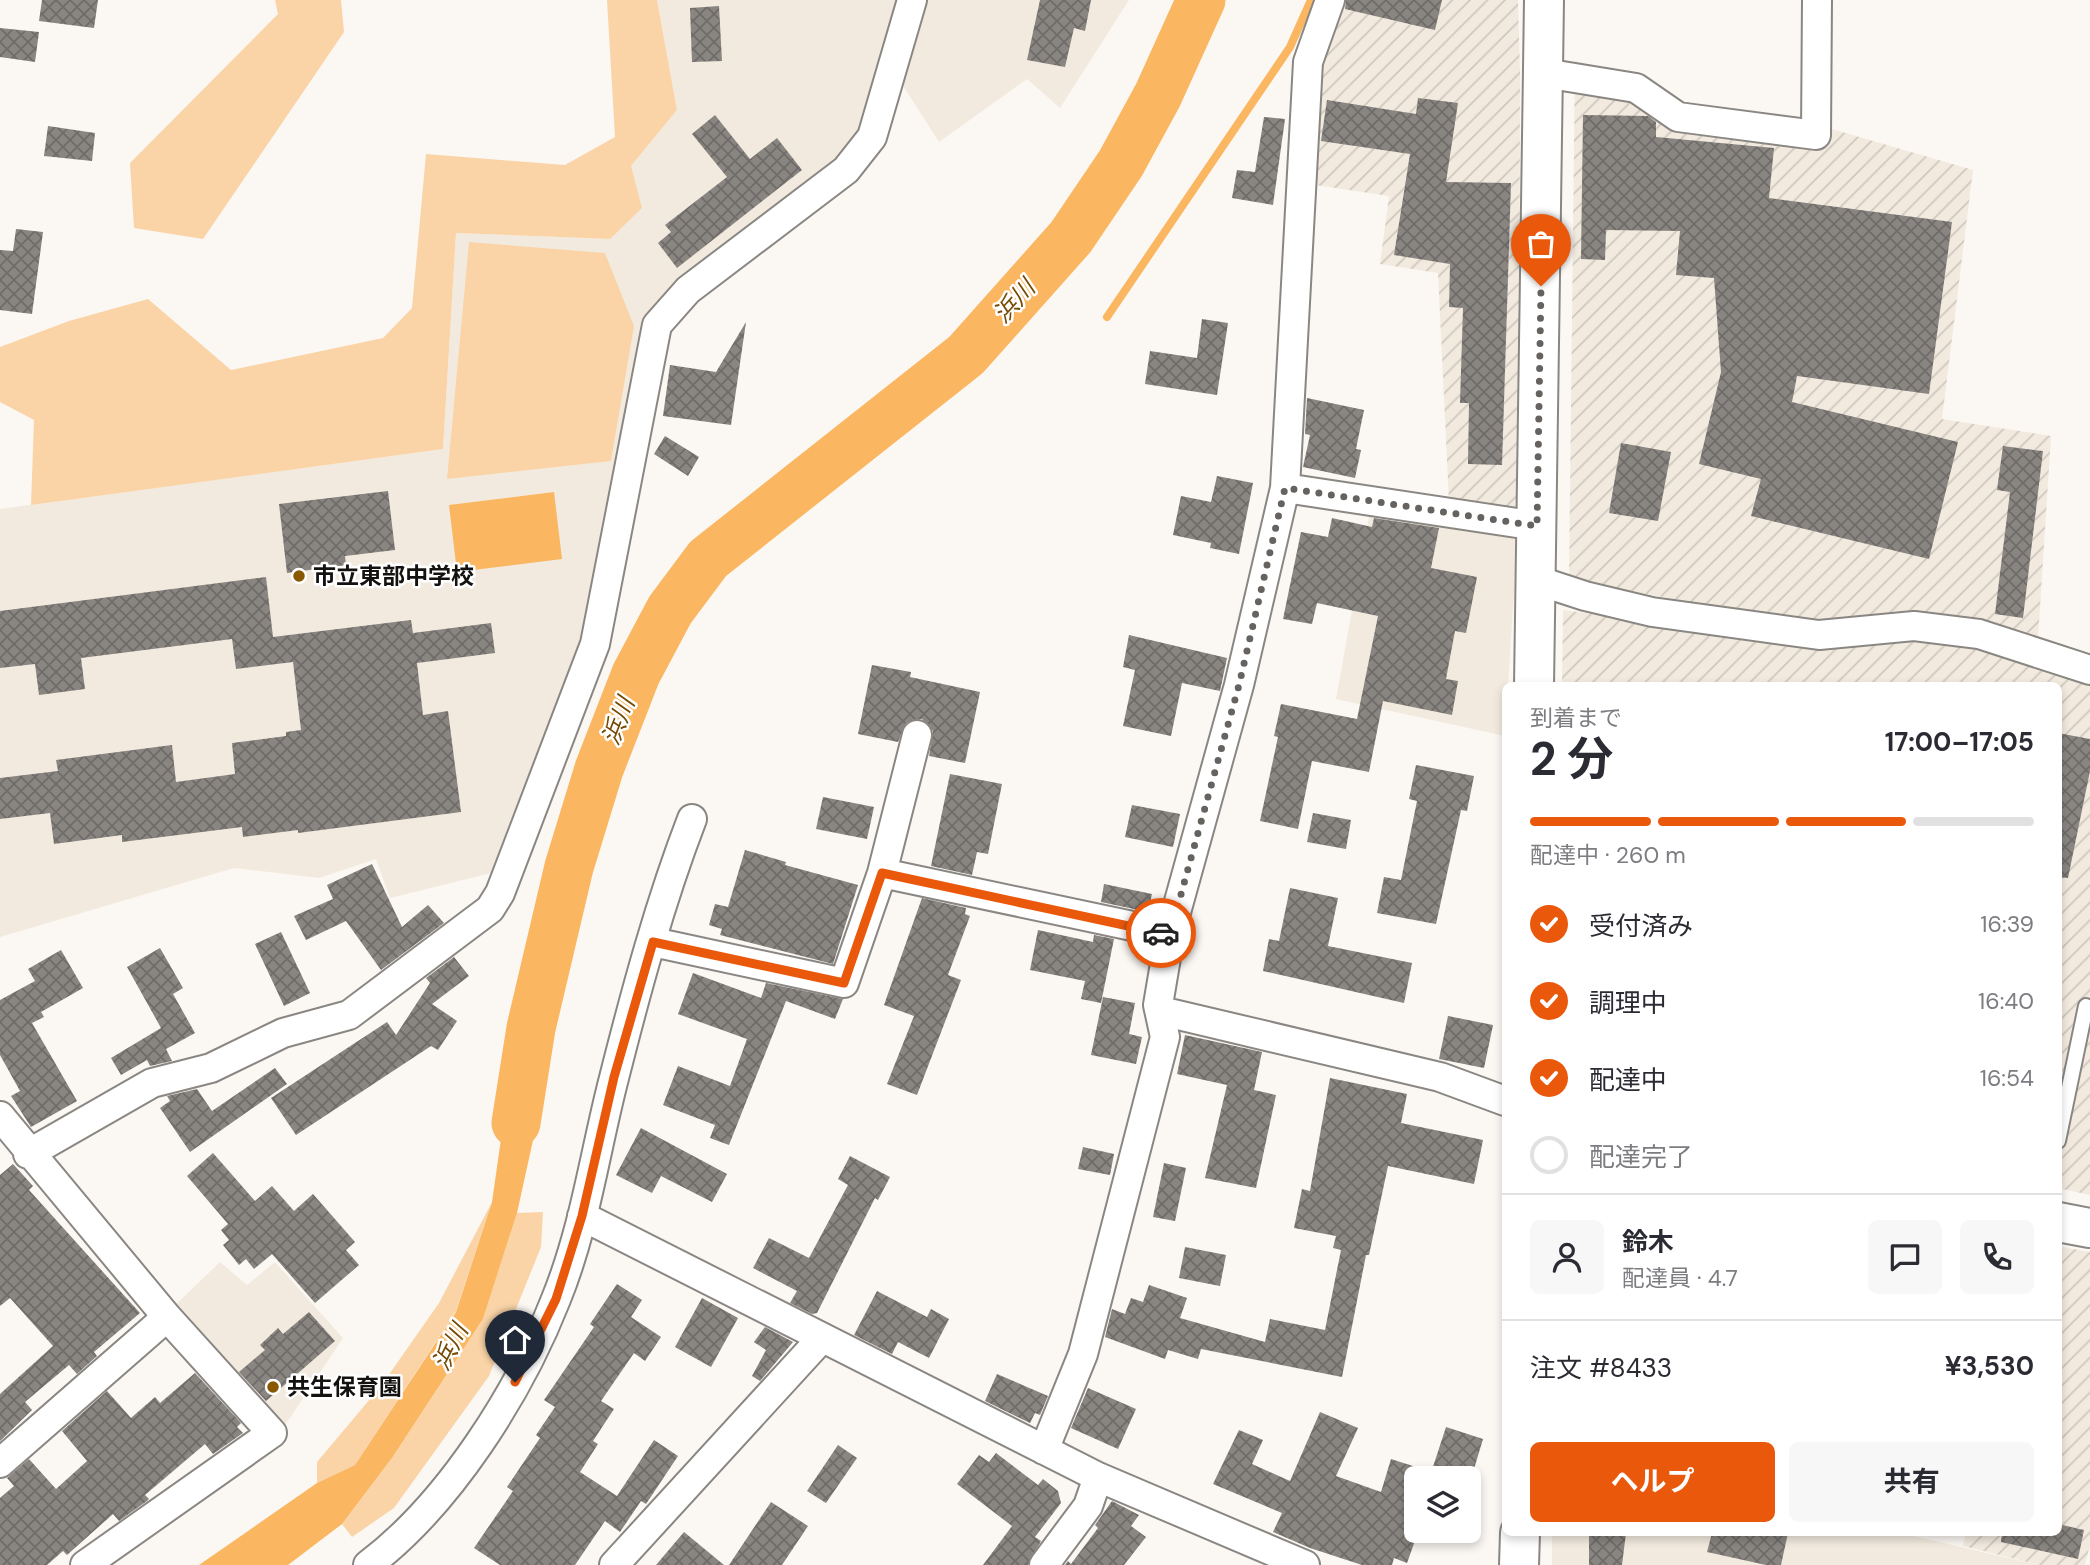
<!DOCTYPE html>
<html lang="ja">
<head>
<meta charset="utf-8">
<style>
  :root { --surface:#fff; --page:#f7f7f7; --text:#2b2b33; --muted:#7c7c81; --line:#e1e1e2; --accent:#ea580c }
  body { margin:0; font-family:"DM Sans","Noto Sans JP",sans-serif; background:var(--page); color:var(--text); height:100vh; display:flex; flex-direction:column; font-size:26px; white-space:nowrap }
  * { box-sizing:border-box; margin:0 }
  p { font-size:23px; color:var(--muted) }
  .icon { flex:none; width:38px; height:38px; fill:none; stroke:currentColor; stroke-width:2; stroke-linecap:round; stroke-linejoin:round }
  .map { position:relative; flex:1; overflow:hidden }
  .side { position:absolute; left:1502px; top:682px; width:560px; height:854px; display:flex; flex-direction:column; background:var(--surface); border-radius:10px; box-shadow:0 4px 10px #0003 }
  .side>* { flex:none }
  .buttons { position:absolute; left:1404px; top:1466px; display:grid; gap:14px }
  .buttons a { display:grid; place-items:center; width:77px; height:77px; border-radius:10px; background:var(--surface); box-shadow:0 4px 10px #0003; font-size:35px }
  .pin { position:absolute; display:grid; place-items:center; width:60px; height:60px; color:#fff; margin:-72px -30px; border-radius:50% 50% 50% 0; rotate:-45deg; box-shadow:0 0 7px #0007 }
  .pin .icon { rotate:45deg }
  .courier { position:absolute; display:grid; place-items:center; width:70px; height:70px; margin:-35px; border:5px solid #ea580c; border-radius:50%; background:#fff; color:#222; box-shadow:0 2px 9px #0007 }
  .summary em { font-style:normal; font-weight:700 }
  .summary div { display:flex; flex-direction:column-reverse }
  .summary { display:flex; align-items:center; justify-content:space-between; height:119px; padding:0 28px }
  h1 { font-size:46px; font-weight:700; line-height:52px }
  .bar { display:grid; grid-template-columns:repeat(4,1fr); gap:10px 7px; align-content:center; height:84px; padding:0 28px }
  .bar i { height:9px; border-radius:5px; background:var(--line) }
  .bar .selected { background:var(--accent) }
  .bar p { grid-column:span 4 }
  .line { display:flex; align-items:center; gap:18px; padding:0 28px; border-top:2px solid var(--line) }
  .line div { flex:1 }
  .round { display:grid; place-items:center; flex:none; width:74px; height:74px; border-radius:10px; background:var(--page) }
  ol { padding:0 28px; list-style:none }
  li { display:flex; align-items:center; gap:21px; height:77px }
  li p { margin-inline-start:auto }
  li .icon { padding:7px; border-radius:50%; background:var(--accent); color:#fff; stroke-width:4 }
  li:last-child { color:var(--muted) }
  li i { width:38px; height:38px; border:4px solid var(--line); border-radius:50% }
  .button { display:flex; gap:14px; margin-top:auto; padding:14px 28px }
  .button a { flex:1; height:80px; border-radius:10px; background:var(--accent); color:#fff; font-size:28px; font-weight:700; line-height:80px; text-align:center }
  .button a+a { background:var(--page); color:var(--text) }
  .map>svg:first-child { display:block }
  .built { fill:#f3eadf }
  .industrial { fill:url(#industrial-furrows) }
  .green { fill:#fad4a7 }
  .water { fill:#fab660 }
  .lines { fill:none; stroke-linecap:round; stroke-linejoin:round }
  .stream { stroke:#fab660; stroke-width:8 }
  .river { stroke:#fab660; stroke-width:49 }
  .building { fill:url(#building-cross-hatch) }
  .lane-casing { stroke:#8a8783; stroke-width:18 }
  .street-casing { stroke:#8a8783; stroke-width:32 }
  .secondary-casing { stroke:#8a8783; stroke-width:42 }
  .lane { stroke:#fff; stroke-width:14 }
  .street { stroke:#fff; stroke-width:28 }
  .secondary { stroke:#fff; stroke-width:38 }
  .done { stroke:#656260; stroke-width:7; stroke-dasharray:0 12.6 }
  .route { stroke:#ea580c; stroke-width:9 }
  .poi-dot { fill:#895700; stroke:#fff; stroke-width:2.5 }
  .labels { text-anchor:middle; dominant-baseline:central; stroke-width:5; stroke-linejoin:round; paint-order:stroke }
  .poi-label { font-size:23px; font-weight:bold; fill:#141211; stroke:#fff; text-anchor:start }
  .water-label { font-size:24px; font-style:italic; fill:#754a02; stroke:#fff }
</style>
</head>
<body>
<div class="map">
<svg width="2090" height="1565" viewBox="0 0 2090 1565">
  <defs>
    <pattern id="industrial-furrows" width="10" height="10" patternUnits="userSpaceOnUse" patternTransform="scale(1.75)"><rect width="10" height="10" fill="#f3eadf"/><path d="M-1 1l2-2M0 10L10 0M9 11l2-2" fill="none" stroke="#cfc8be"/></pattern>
    <pattern id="building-cross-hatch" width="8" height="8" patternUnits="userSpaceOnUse" patternTransform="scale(1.75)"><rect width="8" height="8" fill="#898581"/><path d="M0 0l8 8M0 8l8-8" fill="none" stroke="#6f6b68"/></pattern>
  </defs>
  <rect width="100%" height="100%" fill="#fbf7f3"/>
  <path class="built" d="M 657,0 L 1129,0 L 1060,108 L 1027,79 L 939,142 L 902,84 L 872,154 L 718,277 L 643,324 L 587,642 L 495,872 L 390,898 L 376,859 L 319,878 L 234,868 L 0,937 L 0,509 L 443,449 L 456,233 L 610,239 L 631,166 L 677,110 Z
    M 1374,489 L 1519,515 L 1508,686 L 1505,686 L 1505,736 L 1336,699 Z
    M 220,1262 L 247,1285 L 275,1262 L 343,1338 L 278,1436 L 170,1310 Z
    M 1552,1533 L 1900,1533 L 2040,1565 L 1552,1565 Z"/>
  <path class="industrial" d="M 1335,0 L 1518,0 L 1520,70 L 1519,515 L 1449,502 L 1438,273 L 1380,264 L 1389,196 L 1309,184 L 1316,55 Z
    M 1575,61 L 1646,80 L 1682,110 L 1811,123 L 1973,170 L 1942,419 L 2051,436 L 2038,638 L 1967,618 L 1811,624 L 1569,580 Z
    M 1563,610 L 1817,645 L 1912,638 L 1979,645 L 2090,683 L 2090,1195 L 2058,1188 L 2058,686 L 1562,686 Z
    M 2058,1246 L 2090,1252 L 2090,1545 L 2085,1565 L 2040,1565 L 1963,1546 L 1966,1533 L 2058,1533 Z"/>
  <path class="green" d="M 275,0 L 341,0 L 344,32 L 203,239 L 134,228 L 130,163 L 278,14 Z
    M 607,0 L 657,0 L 677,110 L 631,166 L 642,208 L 610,239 L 456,233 L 443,449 L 31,505 L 34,420 L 0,402 L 0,347 L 69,321 L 148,299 L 231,370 L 383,338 L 412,308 L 426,154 L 565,165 L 615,137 Z
    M 469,242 L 605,253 L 634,326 L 611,461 L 447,479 Z
    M 492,1202 L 456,1311 L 355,1465 L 317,1483 L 317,1462 L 381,1386 L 439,1303 Z
    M 543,1212 L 541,1247 L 489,1376 L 394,1508 L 352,1537 L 342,1524 L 392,1458 L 483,1319 L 517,1213 Z"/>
  <path class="water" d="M 554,492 L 562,559 L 457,572 L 449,505 Z
    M 513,1055 L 550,1063 L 517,1213 L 483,1319 L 392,1458 L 342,1524 L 288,1565 L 199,1565 L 317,1483 L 355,1465 L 456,1312 L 492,1202 Z"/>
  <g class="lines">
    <path class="stream" d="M 1107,317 L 1290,47 L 1311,0"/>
    <path class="river" d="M 516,1123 L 531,1028 L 569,867 L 599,769 L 636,674 L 670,610 L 708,559 L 966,355 L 1071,237 L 1121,163 L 1158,95 L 1201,0"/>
  </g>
  <path class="building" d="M 42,0 L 98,0 L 94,28 L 39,21 Z
    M 1040,0 L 1091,0 L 1085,31 L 1074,28 L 1065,67 L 1027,60 Z
    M 1346,0 L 1442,0 L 1435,30 L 1345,9 Z
    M 719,6 L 722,61 L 692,62 L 690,8 Z
    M 0,28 L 39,32 L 35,62 L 0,57 Z
    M 1418,98 L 1458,103 L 1446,182 L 1511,183 L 1502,465 L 1468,464 L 1469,403 L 1460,403 L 1463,308 L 1449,307 L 1450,264 L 1394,255 L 1410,154 L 1321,141 L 1327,100 L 1416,114 Z
    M 715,115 L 750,159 L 777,138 L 802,170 L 677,268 L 658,243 L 671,232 L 665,225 L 727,177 L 692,134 Z
    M 1583,115 L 1648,116 L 1656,122 L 1656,137 L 1774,148 L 1769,198 L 1952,222 L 1929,394 L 1797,376 L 1792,402 L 1958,442 L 1929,559 L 1751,516 L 1761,479 L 1699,464 L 1721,372 L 1714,278 L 1676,275 L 1680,231 L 1606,230 L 1605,260 L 1581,259 Z
    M 1264,117 L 1285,119 L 1273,205 L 1232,198 L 1237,170 L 1255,172 Z
    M 48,126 L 95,133 L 92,161 L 44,156 Z
    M 16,229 L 43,232 L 32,314 L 0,310 L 0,250 L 13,251 Z
    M 1202,319 L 1228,323 L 1217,395 L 1145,384 L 1150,351 L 1197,358 Z
    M 746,322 L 731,425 L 663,416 L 670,365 L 716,372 Z
    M 1307,398 L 1364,410 L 1356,449 L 1361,450 L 1355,478 L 1303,467 L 1310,435 L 1305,434 Z
    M 665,436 L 699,457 L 688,476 L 654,454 Z
    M 1621,443 L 1671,452 L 1658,521 L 1609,513 Z
    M 2003,446 L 2043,451 L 2023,618 L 1995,614 L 2010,492 L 1997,490 Z
    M 1217,476 L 1253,483 L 1239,554 L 1210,548 L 1211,543 L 1173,535 L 1181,496 L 1211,502 Z
    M 388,491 L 395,550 L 345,556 L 346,565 L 287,573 L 279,504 Z
    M 1332,518 L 1372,527 L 1374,518 L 1439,528 L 1431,568 L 1477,577 L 1466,633 L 1455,631 L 1446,679 L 1458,681 L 1452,715 L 1383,701 L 1369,772 L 1312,761 L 1298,829 L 1260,821 L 1278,737 L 1274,736 L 1281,704 L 1357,719 L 1378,616 L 1317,603 L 1312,624 L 1283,619 L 1301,532 L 1328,537 Z
    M 266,577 L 273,637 L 411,620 L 413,633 L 491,623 L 495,653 L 417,663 L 423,715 L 448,711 L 461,812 L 298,833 L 298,830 L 243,837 L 242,827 L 122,842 L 122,835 L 54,844 L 50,813 L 0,819 L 0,778 L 58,771 L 56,760 L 172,745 L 176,782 L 235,774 L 232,743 L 286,736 L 286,732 L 301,730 L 293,662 L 236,669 L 232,639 L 81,658 L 85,689 L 39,695 L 35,664 L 0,668 L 0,611 Z
    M 1129,635 L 1227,658 L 1220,691 L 1182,683 L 1171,736 L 1123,726 L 1135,670 L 1123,667 Z
    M 872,665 L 911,672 L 910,677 L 980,692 L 965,763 L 929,756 L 933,731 L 922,719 L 906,723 L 898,742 L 858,734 Z
    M 2058,733 L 2090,739 L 2090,771 L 2068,878 L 2058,877 Z
    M 1416,765 L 1474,776 L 1467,811 L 1461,810 L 1436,924 L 1377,913 L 1384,877 L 1401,880 L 1417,801 L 1409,799 Z
    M 950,774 L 1002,784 L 988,854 L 977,852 L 972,875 L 931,866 Z
    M 823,797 L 874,807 L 867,839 L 816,829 Z
    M 1132,805 L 1180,814 L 1173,847 L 1125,837 Z
    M 1313,813 L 1351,820 L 1346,849 L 1307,842 Z
    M 745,850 L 786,862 L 785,865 L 858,885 L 833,964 L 720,935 L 722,929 L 709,925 L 715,904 L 728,907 Z
    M 372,864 L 402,927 L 428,905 L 444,923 L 381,970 L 346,921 L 306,940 L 294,916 L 333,899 L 327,885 Z
    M 1104,884 L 1152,894 L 1148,912 L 1101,902 Z
    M 1290,888 L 1338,898 L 1328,946 L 1412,963 L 1404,1003 L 1263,971 L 1269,939 L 1279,941 Z
    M 922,898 L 966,908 L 965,914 L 970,916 L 948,975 L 961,980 L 917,1095 L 887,1084 L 914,1016 L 884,1005 Z
    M 1038,930 L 1093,942 L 1094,935 L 1114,939 L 1101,1003 L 1081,999 L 1085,981 L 1030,970 Z
    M 281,932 L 310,993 L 284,1006 L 255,944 Z
    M 160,948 L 183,988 L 173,994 L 195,1033 L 166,1049 L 172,1061 L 150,1066 L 147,1060 L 121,1075 L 111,1058 L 161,1028 L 127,967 Z
    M 61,950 L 83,988 L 41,1012 L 44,1017 L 32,1023 L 77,1101 L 31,1127 L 11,1096 L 20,1091 L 0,1055 L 0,1000 L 35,981 L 28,969 Z
    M 454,957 L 469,976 L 432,1004 L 457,1021 L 438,1050 L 431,1046 L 296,1135 L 271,1098 L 387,1022 L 396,1035 L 430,983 L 426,978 Z
    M 693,973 L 761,998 L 766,983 L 843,999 L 835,1019 L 786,1001 L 729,1145 L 710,1138 L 715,1125 L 663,1105 L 678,1066 L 730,1086 L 747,1039 L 678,1014 Z
    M 1103,997 L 1135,1003 L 1129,1034 L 1142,1037 L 1136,1064 L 1091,1055 Z
    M 1448,1016 L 1493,1025 L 1484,1068 L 1439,1059 Z
    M 1185,1035 L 1262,1052 L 1254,1090 L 1276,1095 L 1256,1188 L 1205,1178 L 1227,1085 L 1177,1074 Z
    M 275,1068 L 287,1084 L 190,1152 L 160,1108 L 170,1101 L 167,1096 L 197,1089 L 212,1111 Z
    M 1330,1078 L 1407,1094 L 1401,1123 L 1483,1140 L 1474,1184 L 1388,1166 L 1369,1255 L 1366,1255 L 1342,1377 L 1201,1349 L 1198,1359 L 1168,1350 L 1165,1359 L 1105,1337 L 1112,1309 L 1125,1314 L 1131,1298 L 1143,1302 L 1149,1285 L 1187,1298 L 1180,1318 L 1265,1342 L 1270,1319 L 1325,1330 L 1341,1250 L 1333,1248 L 1336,1236 L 1294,1228 L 1302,1189 L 1310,1191 Z
    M 641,1128 L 727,1174 L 712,1202 L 661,1176 L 652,1193 L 616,1175 Z
    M 1083,1147 L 1114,1154 L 1110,1175 L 1078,1169 Z
    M 213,1153 L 255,1201 L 272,1186 L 294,1211 L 313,1194 L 355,1242 L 346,1250 L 359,1265 L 315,1303 L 272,1254 L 254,1269 L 246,1259 L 239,1265 L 223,1245 L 229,1240 L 221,1230 L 228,1224 L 187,1176 Z
    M 850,1156 L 890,1177 L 878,1200 L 875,1198 L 817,1313 L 812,1314 L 790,1303 L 797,1291 L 753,1268 L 769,1238 L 809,1258 L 848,1185 L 838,1179 Z
    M 1164,1163 L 1186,1168 L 1175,1221 L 1153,1217 Z
    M 13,1164 L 33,1186 L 29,1190 L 140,1313 L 94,1352 L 97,1356 L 77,1374 L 69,1365 L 25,1402 L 32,1410 L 0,1441 L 0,1394 L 53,1346 L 10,1298 L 0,1306 L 0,1175 Z
    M 1185,1247 L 1226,1255 L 1220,1286 L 1179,1278 Z
    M 617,1284 L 642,1300 L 631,1317 L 661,1337 L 645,1361 L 634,1353 L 601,1401 L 614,1409 L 593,1441 L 598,1444 L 580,1472 L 617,1496 L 654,1440 L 678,1456 L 646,1504 L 641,1501 L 620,1532 L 605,1521 L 575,1565 L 500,1565 L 474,1548 L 513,1491 L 507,1487 L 540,1438 L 536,1435 L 555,1407 L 544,1400 L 594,1327 L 590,1324 Z
    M 877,1291 L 927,1317 L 931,1309 L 949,1319 L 929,1358 L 898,1342 L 892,1354 L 854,1335 Z
    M 702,1298 L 738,1318 L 711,1367 L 675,1347 Z
    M 309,1312 L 335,1341 L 266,1401 L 239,1372 L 265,1350 L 260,1345 L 278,1328 L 283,1334 Z
    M 765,1327 L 793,1342 L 760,1381 L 752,1376 L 766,1350 L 754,1342 Z
    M 195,1373 L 241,1423 L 237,1427 L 243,1433 L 213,1454 L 205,1444 L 145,1495 L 149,1499 L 147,1501 L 119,1521 L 113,1514 L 67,1555 L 63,1551 L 47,1565 L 0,1565 L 0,1498 L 14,1486 L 7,1478 L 29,1459 L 56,1489 L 87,1461 L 62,1431 L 107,1391 L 131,1418 L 155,1397 L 160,1403 Z
    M 997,1374 L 1048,1396 L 1040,1415 L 1035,1413 L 1030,1423 L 985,1401 Z
    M 1088,1388 L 1136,1409 L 1118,1449 L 1071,1428 Z
    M 1320,1412 L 1358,1428 L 1336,1476 L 1381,1492 L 1391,1459 L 1416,1467 L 1416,1538 L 1407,1563 L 1394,1558 L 1392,1565 L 1362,1565 L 1310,1548 L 1273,1532 L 1282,1513 L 1213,1484 L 1239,1430 L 1263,1440 L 1252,1464 L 1290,1481 Z
    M 1446,1427 L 1483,1439 L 1471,1479 L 1429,1479 Z
    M 838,1445 L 857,1458 L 826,1503 L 807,1491 Z
    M 996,1453 L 1038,1485 L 1043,1479 L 1058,1491 L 1061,1503 L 1035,1537 L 1041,1541 L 1028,1565 L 983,1565 L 1012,1526 L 957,1484 L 979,1455 L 989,1462 Z
    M 1112,1501 L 1139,1515 L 1131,1526 L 1146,1537 L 1124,1565 L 1065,1565 L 1068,1561 L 1071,1564 L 1098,1528 L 1095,1525 Z
    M 771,1502 L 808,1526 L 782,1565 L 729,1565 Z
    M 2058,1524 L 2084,1530 L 2078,1559 L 2001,1542 L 2002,1533 L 2058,1533 Z
    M 684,1532 L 724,1565 L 656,1565 Z
    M 1589,1533 L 1626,1533 L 1622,1565 L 1589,1565 Z
    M 1712,1533 L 1788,1533 L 1781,1565 L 1766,1565 L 1707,1552 Z"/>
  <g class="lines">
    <defs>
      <path id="lane" d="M 2058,1141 L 2086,1006"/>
      <path id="street" d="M 1544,73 L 1636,88 L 1678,117 L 1816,135 L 1817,0
        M 1285,488 L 1537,526
        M 1536,580 L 1585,596 L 1652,612 L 1819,635 L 1914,626 L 1979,634 L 2090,670
        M 882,873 L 1170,934
        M 653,942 L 844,983 L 882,873 L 917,735
        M 1161,1011 L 1440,1077 L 1505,1101
        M 0,1116 L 167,1317 L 272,1433 L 85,1565
        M 28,1154 L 152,1083 L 211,1068 L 283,1033 L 349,1015 L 490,909 L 500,893 L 595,644 L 657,325 L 688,290 L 846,170 L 872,137 L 912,0
        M 582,1216 L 1098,1477 L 1305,1565
        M 1044,1450 L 1083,1354 L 1165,1037 L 1158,1005 L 1170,934 L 1239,685 L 1285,488 L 1308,62 L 1330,0
        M 0,1463 L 167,1317
        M 368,1565 C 449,1504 519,1393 556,1299 C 585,1228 595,1151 614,1078 C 636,991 660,902 692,819
        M 614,1565 L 821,1339
        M 1044,1565 L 1088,1506 L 1098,1477"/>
      <path id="secondary" d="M 1534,686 L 1544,0
        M 2058,1222 L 2090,1228
        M 1519,1565 L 1520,1533"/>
    </defs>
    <use href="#lane" class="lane-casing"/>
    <use href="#street" class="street-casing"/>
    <use href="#secondary" class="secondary-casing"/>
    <use href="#lane" class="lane"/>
    <use href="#street" class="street"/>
    <use href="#secondary" class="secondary"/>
  </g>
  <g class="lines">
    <path class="done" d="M 1161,933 L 1170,934 L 1239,685 L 1285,488 L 1537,526 L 1541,286"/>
    <path class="route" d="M 515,1382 L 556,1299 L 582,1216 L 614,1077 L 653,942 L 844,983 L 882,873 L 1161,933"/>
  </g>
  <g class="poi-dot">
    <circle cx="299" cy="576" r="7"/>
    <circle cx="273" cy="1387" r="7"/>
  </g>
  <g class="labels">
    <g class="poi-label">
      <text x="313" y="576">市立東部中学校</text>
      <text x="287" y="1387">共生保育園</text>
    </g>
    <g class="water-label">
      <text transform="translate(1014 301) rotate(-48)">浜川</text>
      <text transform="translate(618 721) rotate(-69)">浜川</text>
      <text transform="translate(450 1347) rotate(-63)">浜川</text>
    </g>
  </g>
</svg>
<div class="buttons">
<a><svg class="icon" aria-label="layers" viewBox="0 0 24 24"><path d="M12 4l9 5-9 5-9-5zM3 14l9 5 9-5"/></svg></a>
</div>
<div class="pin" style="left:1541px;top:286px;background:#ea580c"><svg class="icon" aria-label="bag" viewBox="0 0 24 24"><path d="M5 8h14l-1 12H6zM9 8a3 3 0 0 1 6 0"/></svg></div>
<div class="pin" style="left:515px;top:1382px;background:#1f2937"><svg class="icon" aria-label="home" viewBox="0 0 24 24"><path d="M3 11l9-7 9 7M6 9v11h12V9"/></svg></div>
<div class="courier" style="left:1161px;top:933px"><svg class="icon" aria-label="car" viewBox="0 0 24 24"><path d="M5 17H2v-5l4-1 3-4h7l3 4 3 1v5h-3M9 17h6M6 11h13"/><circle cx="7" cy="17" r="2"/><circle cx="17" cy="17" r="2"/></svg></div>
<section class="side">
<div class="summary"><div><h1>2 分</h1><p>到着まで</p></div><em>17:00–17:05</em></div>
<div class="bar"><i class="selected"></i><i class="selected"></i><i class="selected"></i><i></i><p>配達中 · 260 m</p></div>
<ol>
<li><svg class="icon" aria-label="check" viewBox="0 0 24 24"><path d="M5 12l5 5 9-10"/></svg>受付済み<p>16:39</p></li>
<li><svg class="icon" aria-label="check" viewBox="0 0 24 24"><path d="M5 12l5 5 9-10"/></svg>調理中<p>16:40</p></li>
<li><svg class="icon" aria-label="check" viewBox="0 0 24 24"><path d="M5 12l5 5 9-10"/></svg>配達中<p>16:54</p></li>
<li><i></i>配達完了</li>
</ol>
<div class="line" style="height:126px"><a class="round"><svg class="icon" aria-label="person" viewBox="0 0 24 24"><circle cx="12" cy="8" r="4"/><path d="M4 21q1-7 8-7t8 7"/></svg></a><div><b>鈴木</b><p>配達員 · 4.7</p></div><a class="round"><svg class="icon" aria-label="chat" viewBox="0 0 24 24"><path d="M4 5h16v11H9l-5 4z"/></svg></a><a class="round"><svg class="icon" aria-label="phone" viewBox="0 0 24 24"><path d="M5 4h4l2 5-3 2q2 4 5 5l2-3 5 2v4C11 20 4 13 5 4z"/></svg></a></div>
<div class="line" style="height:91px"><div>注文 #8433</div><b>¥3,530</b></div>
<div class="button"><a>ヘルプ</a><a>共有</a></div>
</section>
</div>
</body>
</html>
